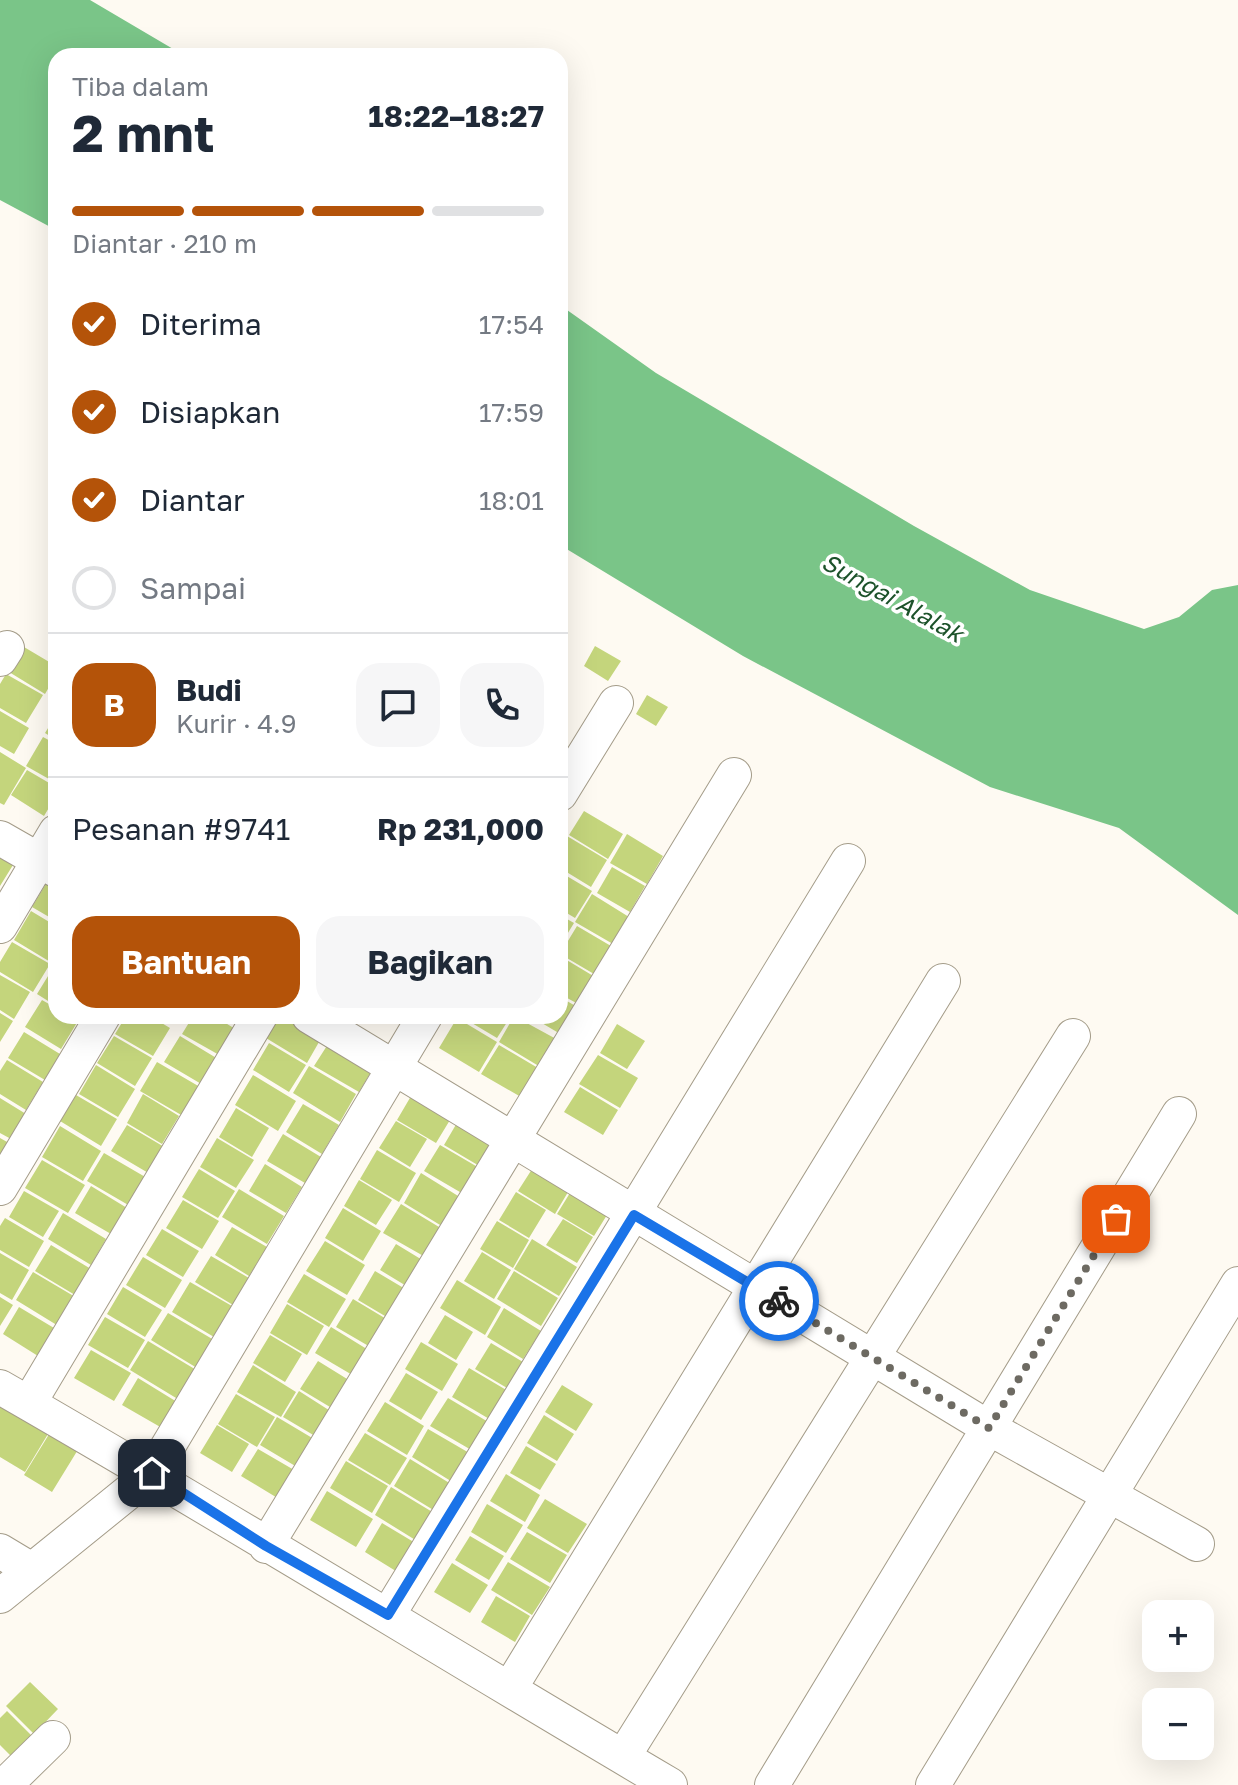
<!DOCTYPE html>
<html lang="id">
<head>
<meta charset="utf-8">
<style>
  :root { --surface:#fff; --page:#f6f6f7; --text:#1f2937; --muted:#747a83; --line:#e0e1e3; --accent:#b45309 }
  body { margin:0; font-family:"Golos Text",sans-serif; background:var(--page); color:var(--text); height:100vh; display:flex; flex-direction:column; font-size:30px; white-space:nowrap }
  * { box-sizing:border-box; margin:0 }
  p { font-size:26px; color:var(--muted) }
  .icon { flex:none; width:44px; height:44px; fill:none; stroke:currentColor; stroke-width:2; stroke-linecap:round; stroke-linejoin:round }
  .map { position:relative; flex:1; overflow:hidden }
  .sheet { position:absolute; left:48px; top:48px; width:520px; height:976px; display:flex; flex-direction:column; background:var(--surface); border-radius:24px; box-shadow:0 8px 32px #0002 }
  .sheet>* { flex:none }
  .fabs { position:absolute; left:1142px; top:1600px; display:grid; gap:16px }
  .fabs a { display:grid; place-items:center; width:72px; height:72px; border-radius:16px; background:var(--surface); box-shadow:0 8px 32px #0002; font-size:40px }
  .pin { position:absolute; display:grid; place-items:center; width:68px; height:68px; color:#fff; margin:-34px; border-radius:16px; box-shadow:0 4px 12px #0006 }
  .courier { position:absolute; display:grid; place-items:center; width:80px; height:80px; margin:-40px; border:6px solid #1a73e8; border-radius:50%; background:#fff; color:#222; box-shadow:0 2px 10px #0007 }
  .overview em { font-style:normal; font-weight:700 }
  .overview div { display:flex; flex-direction:column-reverse }
  .overview { display:flex; align-items:center; justify-content:space-between; height:136px; padding:0 24px }
  h1 { font-size:52px; font-weight:700; line-height:60px }
  .bar { display:grid; grid-template-columns:repeat(4,1fr); gap:12px 8px; align-content:center; height:96px; padding:0 24px }
  .bar i { height:10px; border-radius:6px; background:var(--line) }
  .bar .selected { background:var(--accent) }
  .bar p { grid-column:span 4 }
  .line { display:flex; align-items:center; gap:20px; padding:0 24px; border-top:2px solid var(--line) }
  .line div { flex:1 }
  .round { display:grid; place-items:center; flex:none; width:84px; height:84px; border-radius:24px; background:var(--page) }
  ol { padding:0 24px; list-style:none }
  li { display:flex; align-items:center; gap:24px; height:88px }
  li p { margin-inline-start:auto }
  li .icon { padding:8px; border-radius:50%; background:var(--accent); color:#fff; stroke-width:4 }
  li:last-child { color:var(--muted) }
  li i { width:44px; height:44px; border:4px solid var(--line); border-radius:50% }
  .cta { display:flex; gap:16px; margin-top:auto; padding:16px 24px }
  .cta a { flex:1; height:92px; border-radius:24px; background:var(--accent); color:#fff; font-size:32px; font-weight:700; line-height:92px; text-align:center }
  .cta a+a { background:var(--page); color:var(--text) }
  .map>svg:first-child { display:block }
  .water { fill:#7ac588 }
  .building { fill:#c4d57c }
  .lines { fill:none; stroke-linecap:round; stroke-linejoin:round }
  .minor-casing { stroke:#a49c89; stroke-width:36 }
  .minor { stroke:#fff; stroke-width:34 }
  .done { stroke:#6d6a62; stroke-width:8; stroke-dasharray:0 14.4 }
  .route { stroke:#1a73e8; stroke-width:10 }
  .labels { text-anchor:middle; dominant-baseline:central; stroke-width:7; stroke-linejoin:round; paint-order:stroke }
  .water-label { font-size:24px; font-style:italic; fill:#1c522a; stroke:#fff }
</style>
</head>
<body>
<div class="map">
<svg width="1238" height="1785" viewBox="0 0 1238 1785">
  <rect width="100%" height="100%" fill="#fefaf2"/>
  <path class="water" d="M 0,0 L 90,0 L 185,56 L 56,56 L 56,230 L 0,200 Z
    M 560,305 L 656,373 L 914,526 L 1030,590 L 1144,629 L 1179,617 L 1212,590 L 1238,585 L 1238,915 L 1119,828 L 990,787 L 743,656 L 560,545 Z"/>
  <path class="building" d="M 595,646 L 621,661 L 608,681 L 584,666 Z
    M 24,647 L 56,666 L 56,675 L 45,694 L 9,672 Z
    M 6,674 L 43,695 L 26,723 L 0,708 L 0,684 Z
    M 647,695 L 668,707 L 656,726 L 636,714 Z
    M 0,711 L 29,728 L 14,754 L 0,746 Z
    M 56,715 L 56,740 L 45,733 Z
    M 43,737 L 56,744 L 56,783 L 26,766 Z
    M 0,752 L 26,768 L 4,805 L 0,803 Z
    M 27,770 L 56,787 L 56,796 L 44,816 L 11,795 Z
    M 584,811 L 623,834 L 608,859 L 569,835 Z
    M 627,834 L 663,856 L 647,884 L 610,863 Z
    M 567,836 L 607,860 L 591,887 L 560,868 L 560,847 Z
    M 0,858 L 13,865 L 0,886 Z
    M 612,867 L 645,886 L 630,912 L 597,893 Z
    M 560,872 L 592,891 L 575,918 L 560,909 Z
    M 50,877 L 56,881 L 56,921 L 32,907 Z
    M 592,894 L 629,917 L 613,944 L 575,922 Z
    M 31,911 L 56,926 L 56,957 L 52,963 L 14,940 Z
    M 560,915 L 574,923 L 560,946 Z
    M 577,926 L 611,946 L 594,974 L 560,954 Z
    M 12,942 L 50,964 L 33,992 L 0,972 L 0,962 Z
    M 560,956 L 595,977 L 578,1004 L 560,994 Z
    M 56,963 L 56,1006 L 37,994 Z
    M 0,975 L 30,992 L 14,1019 L 0,1010 Z
    M 560,997 L 579,1008 L 562,1035 L 530,1016 L 560,1016 Z
    M 42,1000 L 56,1008 L 56,1016 L 69,1016 L 78,1021 L 61,1049 L 25,1027 Z
    M 0,1013 L 13,1021 L 0,1042 Z
    M 126,1016 L 150,1016 L 170,1028 L 153,1056 L 115,1034 Z
    M 156,1016 L 175,1016 L 170,1024 Z
    M 193,1016 L 214,1016 L 237,1030 L 221,1056 L 182,1034 Z
    M 279,1016 L 293,1016 L 323,1035 L 307,1063 L 266,1038 Z
    M 460,1016 L 511,1016 L 497,1038 Z
    M 514,1016 L 558,1040 L 542,1068 L 499,1042 Z
    M 457,1018 L 497,1042 L 479,1072 L 439,1048 Z
    M 617,1024 L 645,1041 L 627,1069 L 600,1053 Z
    M 24,1032 L 60,1054 L 45,1080 L 8,1058 Z
    M 114,1036 L 152,1058 L 135,1086 L 97,1063 Z
    M 180,1036 L 218,1059 L 203,1085 L 164,1062 Z
    M 330,1041 L 374,1067 L 359,1092 L 314,1066 Z
    M 269,1043 L 306,1065 L 289,1092 L 253,1070 Z
    M 499,1045 L 538,1068 L 521,1097 L 481,1074 Z
    M 598,1055 L 638,1078 L 620,1108 L 579,1084 Z
    M 7,1060 L 43,1082 L 26,1110 L 0,1094 L 0,1071 Z
    M 157,1062 L 200,1087 L 183,1116 L 140,1091 Z
    M 96,1065 L 135,1089 L 118,1117 L 79,1094 Z
    M 309,1066 L 356,1094 L 340,1122 L 293,1093 Z
    M 253,1075 L 296,1101 L 278,1131 L 235,1105 Z
    M 580,1087 L 618,1110 L 603,1135 L 564,1112 Z
    M 414,1091 L 453,1115 L 436,1143 L 397,1120 Z
    M 143,1094 L 179,1116 L 162,1144 L 127,1123 Z
    M 76,1095 L 117,1119 L 101,1146 L 60,1121 Z
    M 0,1098 L 26,1114 L 11,1139 L 0,1133 Z
    M 303,1104 L 339,1125 L 322,1154 L 286,1132 Z
    M 236,1108 L 269,1128 L 252,1157 L 219,1137 Z
    M 461,1116 L 498,1139 L 481,1167 L 444,1145 Z
    M 396,1121 L 427,1139 L 410,1167 L 379,1148 Z
    M 127,1125 L 166,1148 L 150,1174 L 111,1151 Z
    M 60,1126 L 101,1151 L 83,1181 L 42,1157 Z
    M 283,1134 L 321,1157 L 305,1183 L 267,1161 Z
    M 0,1138 L 9,1143 L 0,1158 Z
    M 217,1138 L 254,1160 L 236,1188 L 200,1167 Z
    M 440,1145 L 481,1169 L 465,1195 L 424,1171 Z
    M 377,1150 L 416,1173 L 399,1202 L 360,1179 Z
    M 104,1153 L 147,1178 L 130,1206 L 87,1181 Z
    M 42,1160 L 85,1185 L 68,1213 L 25,1188 Z
    M 265,1164 L 302,1187 L 286,1213 L 249,1191 Z
    M 534,1166 L 571,1187 L 555,1214 L 518,1191 Z
    M 199,1169 L 235,1191 L 218,1218 L 182,1197 Z
    M 421,1173 L 463,1199 L 445,1228 L 404,1203 Z
    M 359,1180 L 392,1200 L 376,1225 L 344,1206 Z
    M 91,1186 L 127,1208 L 111,1234 L 75,1213 Z
    M 573,1188 L 610,1210 L 594,1236 L 557,1214 Z
    M 239,1189 L 284,1216 L 267,1244 L 222,1217 Z
    M 24,1191 L 59,1211 L 43,1237 L 9,1217 Z
    M 516,1192 L 546,1210 L 529,1238 L 499,1220 Z
    M 183,1200 L 219,1221 L 202,1249 L 166,1228 Z
    M 401,1204 L 444,1230 L 427,1258 L 383,1233 Z
    M 343,1208 L 381,1231 L 363,1261 L 325,1238 Z
    M 63,1213 L 106,1239 L 91,1265 L 48,1239 Z
    M 5,1218 L 44,1241 L 29,1267 L 0,1250 L 0,1226 Z
    M 563,1219 L 593,1237 L 577,1263 L 546,1245 Z
    M 497,1221 L 529,1240 L 513,1268 L 480,1249 Z
    M 232,1227 L 267,1247 L 249,1276 L 215,1255 Z
    M 162,1229 L 199,1251 L 183,1277 L 146,1255 Z
    M 532,1239 L 577,1267 L 559,1296 L 514,1269 Z
    M 325,1241 L 365,1265 L 347,1295 L 306,1271 Z
    M 396,1244 L 424,1261 L 408,1287 L 380,1270 Z
    M 51,1245 L 91,1269 L 75,1295 L 35,1271 Z
    M 482,1252 L 511,1270 L 494,1299 L 464,1281 Z
    M 0,1253 L 29,1270 L 12,1300 L 0,1293 Z
    M 211,1256 L 249,1278 L 233,1305 L 195,1282 Z
    M 143,1257 L 182,1280 L 165,1308 L 126,1285 Z
    M 375,1271 L 407,1290 L 390,1319 L 358,1300 Z
    M 514,1271 L 558,1298 L 541,1326 L 497,1299 Z
    M 33,1272 L 77,1298 L 60,1327 L 16,1300 Z
    M 304,1274 L 346,1299 L 329,1327 L 287,1302 Z
    M 457,1280 L 501,1307 L 485,1335 L 440,1308 Z
    M 190,1282 L 232,1306 L 214,1337 L 172,1312 Z
    M 123,1287 L 162,1310 L 145,1337 L 107,1314 Z
    M 0,1297 L 13,1305 L 0,1326 Z
    M 353,1299 L 388,1320 L 372,1348 L 336,1327 Z
    M 287,1304 L 324,1326 L 307,1355 L 270,1333 Z
    M 19,1307 L 54,1328 L 38,1356 L 3,1334 Z
    M 504,1308 L 541,1331 L 523,1359 L 487,1337 Z
    M 168,1313 L 214,1340 L 197,1368 L 151,1340 Z
    M 445,1315 L 473,1332 L 456,1360 L 428,1343 Z
    M 105,1317 L 145,1340 L 128,1368 L 88,1345 Z
    M 331,1327 L 370,1351 L 354,1376 L 315,1353 Z
    M 270,1335 L 302,1354 L 285,1382 L 253,1363 Z
    M 148,1341 L 198,1371 L 181,1401 L 130,1370 Z
    M 421,1342 L 458,1364 L 442,1391 L 405,1369 Z
    M 491,1343 L 523,1362 L 507,1388 L 475,1369 Z
    M 91,1350 L 131,1373 L 114,1401 L 74,1378 Z
    M 318,1361 L 352,1382 L 335,1410 L 300,1389 Z
    M 253,1365 L 296,1392 L 281,1417 L 237,1392 Z
    M 469,1368 L 508,1391 L 491,1420 L 452,1397 Z
    M 406,1373 L 438,1392 L 421,1420 L 389,1401 Z
    M 138,1378 L 177,1402 L 162,1428 L 122,1405 Z
    M 562,1385 L 593,1404 L 576,1431 L 545,1412 Z
    M 299,1391 L 335,1414 L 320,1439 L 283,1417 Z
    M 236,1394 L 275,1417 L 257,1447 L 218,1424 Z
    M 448,1398 L 490,1423 L 473,1451 L 430,1426 Z
    M 385,1402 L 424,1426 L 407,1455 L 367,1431 Z
    M 0,1406 L 48,1434 L 25,1472 L 0,1457 Z
    M 544,1415 L 574,1434 L 557,1461 L 527,1443 Z
    M 277,1417 L 319,1442 L 302,1470 L 260,1445 Z
    M 217,1425 L 249,1444 L 232,1472 L 200,1453 Z
    M 428,1429 L 471,1454 L 454,1483 L 412,1457 Z
    M 51,1431 L 79,1448 L 52,1492 L 24,1475 Z
    M 365,1433 L 407,1458 L 390,1485 L 348,1460 Z
    M 526,1446 L 556,1464 L 540,1490 L 510,1473 Z
    M 258,1449 L 301,1474 L 284,1502 L 241,1476 Z
    M 410,1459 L 451,1484 L 435,1511 L 394,1486 Z
    M 346,1461 L 388,1486 L 372,1513 L 330,1488 Z
    M 506,1474 L 540,1495 L 525,1522 L 490,1501 Z
    M 391,1487 L 434,1513 L 417,1541 L 375,1515 Z
    M 327,1491 L 373,1519 L 356,1547 L 310,1520 Z
    M 545,1499 L 587,1524 L 568,1553 L 527,1528 Z
    M 487,1504 L 523,1525 L 506,1553 L 471,1532 Z
    M 382,1523 L 417,1544 L 399,1573 L 365,1552 Z
    M 527,1532 L 567,1555 L 550,1583 L 510,1559 Z
    M 470,1536 L 504,1556 L 489,1580 L 455,1560 Z
    M 508,1562 L 550,1587 L 532,1615 L 491,1590 Z
    M 452,1563 L 488,1585 L 470,1613 L 434,1592 Z
    M 496,1596 L 530,1616 L 515,1642 L 481,1622 Z
    M 30,1682 L 58,1709 L 34,1734 L 6,1706 Z
    M 7,1711 L 34,1738 L 14,1759 L 0,1745 L 0,1718 Z"/>
  <g class="lines">
    <defs>
      <path id="minor" d="M 0,659 L 7,648
        M 560,794 L 616,703
        M 0,838 L 56,870
        M 0,926 L 56,832
        M 309,1016 L 989,1428 L 1197,1544
        M 0,1188 L 103,1016
        M 0,1387 C 225,1516 446,1653 670,1785
        M 29,1403 L 260,1016
        M 266,1546 L 734,775
        M 0,1551 L 30,1569
        M 0,1596 L 152,1473 L 425,1016
        M 388,1615 L 848,861
        M 510,1688 L 943,981
        M 623,1757 L 1073,1036
        M 5,1785 L 53,1738
        M 772,1785 L 1179,1114
        M 933,1785 L 1238,1284"/>
    </defs>
    <use href="#minor" class="minor-casing"/>
    <use href="#minor" class="minor"/>
  </g>
  <g class="lines">
    <path class="done" d="M 779,1301 L 989,1428 L 1116,1219"/>
    <path class="route" d="M 152,1473 L 266,1546 L 388,1615 L 634,1215 L 779,1301"/>
  </g>
  <g class="labels">
    <g class="water-label">
      <text transform="translate(893 597) rotate(29)">Sungai Alalak</text>
    </g>
  </g>
</svg>
<div class="fabs">
<a>+</a>
<a>−</a>
</div>
<div class="pin" style="left:1116px;top:1219px;background:#ea580c"><svg class="icon" aria-label="bag" viewBox="0 0 24 24"><path d="M5 8h14l-1 12H6zM9 8a3 3 0 0 1 6 0"/></svg></div>
<div class="pin" style="left:152px;top:1473px;background:#1f2937"><svg class="icon" aria-label="home" viewBox="0 0 24 24"><path d="M3 11l9-7 9 7M6 9v11h12V9"/></svg></div>
<div class="courier" style="left:779px;top:1301px"><svg class="icon" aria-label="bike" viewBox="0 0 24 24"><circle cx="6" cy="16" r="4"/><circle cx="18" cy="16" r="4"/><path d="M6 16l4-8h5l3 8M10 8l3 8H6M13 5h3"/></svg></div>
<section class="sheet">
<div class="overview"><div><h1>2 mnt</h1><p>Tiba dalam</p></div><em>18:22–18:27</em></div>
<div class="bar"><i class="selected"></i><i class="selected"></i><i class="selected"></i><i></i><p>Diantar · 210 m</p></div>
<ol>
<li><svg class="icon" aria-label="check" viewBox="0 0 24 24"><path d="M5 12l5 5 9-10"/></svg>Diterima<p>17:54</p></li>
<li><svg class="icon" aria-label="check" viewBox="0 0 24 24"><path d="M5 12l5 5 9-10"/></svg>Disiapkan<p>17:59</p></li>
<li><svg class="icon" aria-label="check" viewBox="0 0 24 24"><path d="M5 12l5 5 9-10"/></svg>Diantar<p>18:01</p></li>
<li><i></i>Sampai</li>
</ol>
<div class="line" style="height:144px"><b class="round" style="background:var(--accent);color:#fff">B</b><div><b>Budi</b><p>Kurir · 4.9</p></div><a class="round"><svg class="icon" aria-label="chat" viewBox="0 0 24 24"><path d="M4 5h16v11H9l-5 4z"/></svg></a><a class="round"><svg class="icon" aria-label="phone" viewBox="0 0 24 24"><path d="M5 4h4l2 5-3 2q2 4 5 5l2-3 5 2v4C11 20 4 13 5 4z"/></svg></a></div>
<div class="line" style="height:104px"><div>Pesanan #9741</div><b>Rp 231,000</b></div>
<div class="cta"><a>Bantuan</a><a>Bagikan</a></div>
</section>
</div>
</body>
</html>
